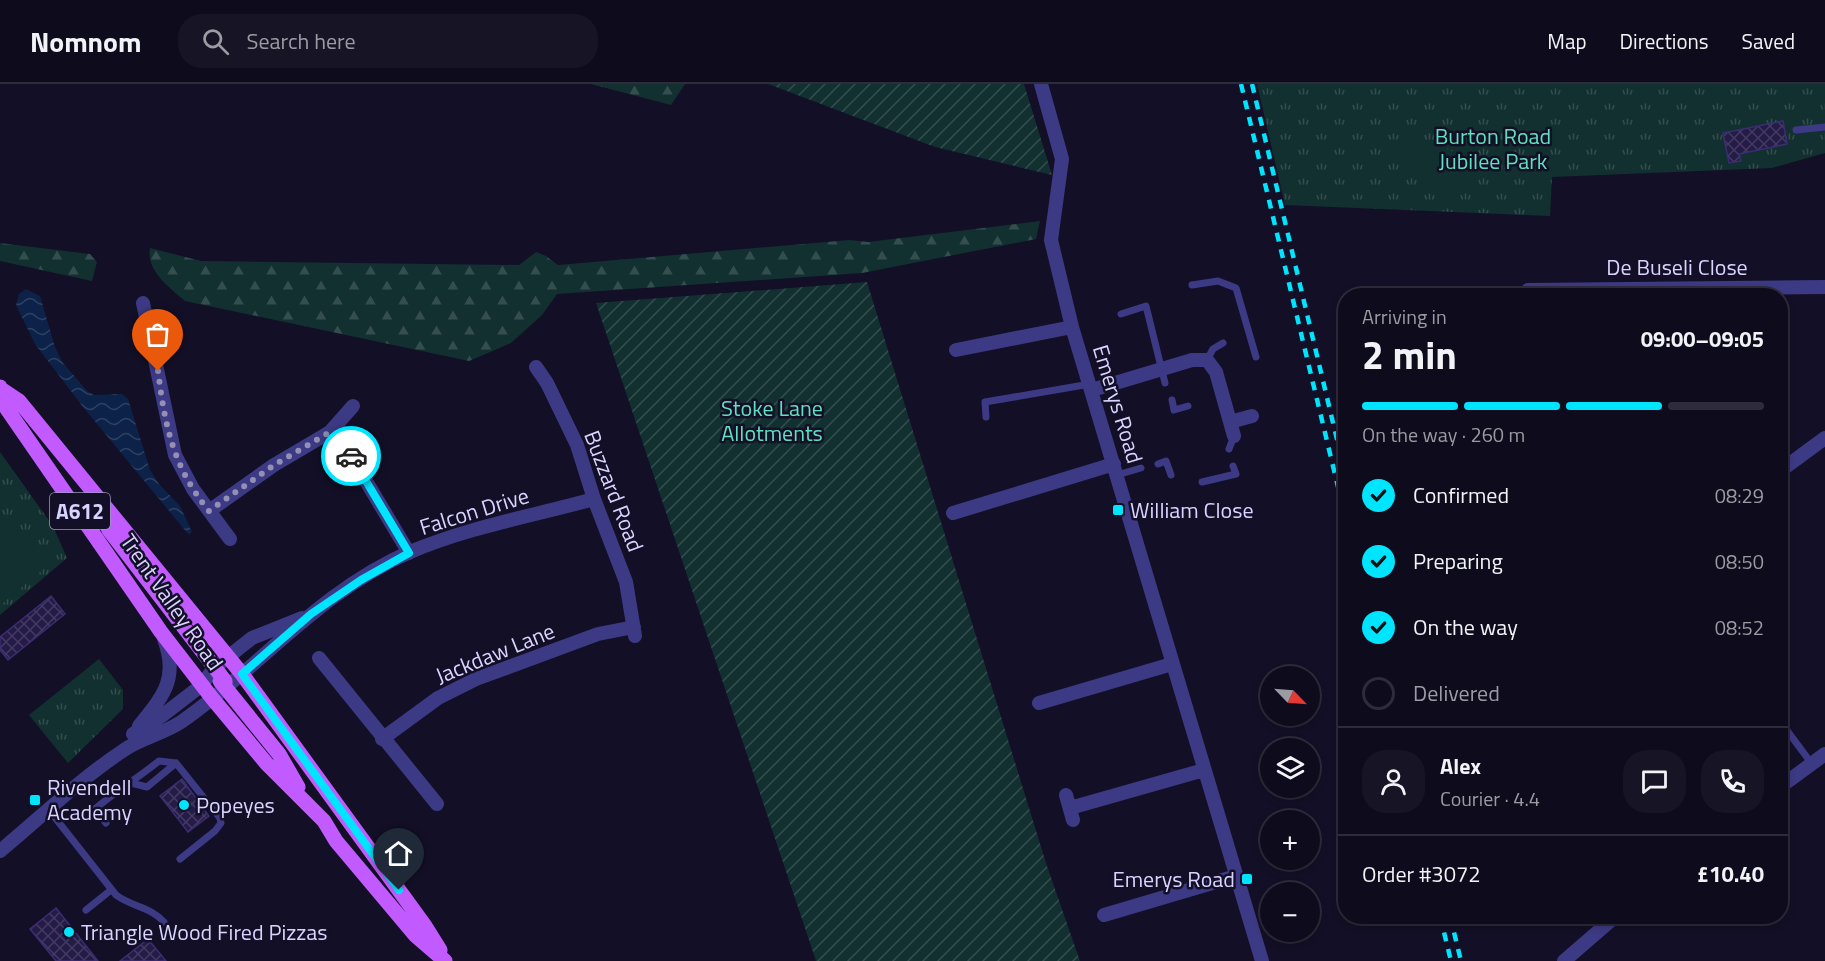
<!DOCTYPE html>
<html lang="en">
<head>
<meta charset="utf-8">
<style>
  :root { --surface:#0e0b1c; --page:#171425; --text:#f1f3f6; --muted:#9b9ba3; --line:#2e2b3b; --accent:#00e5ff }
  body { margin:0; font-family:"Titillium Web",sans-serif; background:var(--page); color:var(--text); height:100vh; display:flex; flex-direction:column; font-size:22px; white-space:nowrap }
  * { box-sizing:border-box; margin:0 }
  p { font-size:20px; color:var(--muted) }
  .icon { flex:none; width:33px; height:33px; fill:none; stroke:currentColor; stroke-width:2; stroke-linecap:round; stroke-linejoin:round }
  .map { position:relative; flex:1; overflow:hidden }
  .panel { position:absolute; left:1338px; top:204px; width:450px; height:636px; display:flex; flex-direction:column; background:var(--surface); border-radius:24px; box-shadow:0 3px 9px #0003,0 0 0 2px var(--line) }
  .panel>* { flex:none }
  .needle { width:39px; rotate:115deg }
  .tools { position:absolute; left:1260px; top:582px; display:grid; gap:12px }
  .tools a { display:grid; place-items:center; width:60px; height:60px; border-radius:50%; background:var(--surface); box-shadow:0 3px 9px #0003,0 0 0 2px var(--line); font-size:30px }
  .pin { position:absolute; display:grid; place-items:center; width:51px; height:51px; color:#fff; margin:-62px -26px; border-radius:50% 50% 50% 0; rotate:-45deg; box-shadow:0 0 6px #0007 }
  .pin .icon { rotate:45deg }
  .courier { position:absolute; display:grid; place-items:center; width:60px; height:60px; margin:-30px; border:4px solid #00e5ff; border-radius:50%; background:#fff; color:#222; box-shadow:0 2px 8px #0007 }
  .summary em { font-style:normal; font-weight:700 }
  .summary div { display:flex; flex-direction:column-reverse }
  .summary { display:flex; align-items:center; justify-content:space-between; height:102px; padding:0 24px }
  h1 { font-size:39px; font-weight:700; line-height:45px }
  .bar { display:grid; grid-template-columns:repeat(4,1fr); gap:9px 6px; align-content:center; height:72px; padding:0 24px }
  .bar i { height:8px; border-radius:4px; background:var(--line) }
  .bar .on { background:var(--accent) }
  .bar p { grid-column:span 4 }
  .line { display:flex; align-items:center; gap:15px; padding:0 24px; border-top:2px solid var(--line) }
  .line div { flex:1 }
  .round { display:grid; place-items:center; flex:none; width:63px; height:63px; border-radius:24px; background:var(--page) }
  ol { padding:0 24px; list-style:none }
  li { display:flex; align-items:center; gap:18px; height:66px }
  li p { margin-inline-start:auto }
  li .icon { padding:6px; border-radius:50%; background:var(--accent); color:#111; stroke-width:4 }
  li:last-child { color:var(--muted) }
  li i { width:33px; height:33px; border:3px solid var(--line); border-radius:50% }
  header { display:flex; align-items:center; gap:36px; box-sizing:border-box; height:84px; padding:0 30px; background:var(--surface); border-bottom:2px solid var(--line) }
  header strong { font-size:28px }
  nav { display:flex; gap:33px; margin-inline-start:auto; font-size:21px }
  .search { width:420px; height:54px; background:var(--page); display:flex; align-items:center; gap:15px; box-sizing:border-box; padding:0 21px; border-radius:24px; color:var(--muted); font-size:22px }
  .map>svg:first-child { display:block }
  .grass { fill:url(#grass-tufts) }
  .forest { fill:url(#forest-firs) }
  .garden { fill:url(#garden-furrows) }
  .pitch { fill:#12302f }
  .water { fill:url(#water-waves) }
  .building { fill:url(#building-cross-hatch); stroke:#3b2d73; stroke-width:1.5 }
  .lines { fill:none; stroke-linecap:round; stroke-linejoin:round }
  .service { stroke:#3d3a85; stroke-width:7 }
  .minor { stroke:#3d3a85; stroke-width:14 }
  .primary { stroke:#c25bff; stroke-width:15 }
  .rail { stroke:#00e5ff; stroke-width:4.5; stroke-dasharray:9 8; stroke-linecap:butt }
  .done { stroke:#948fb3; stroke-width:6; stroke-dasharray:0 10.8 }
  .route { stroke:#00e5ff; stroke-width:8 }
  .poi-dot { fill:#00e5ff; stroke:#130f26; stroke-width:2 }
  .labels { text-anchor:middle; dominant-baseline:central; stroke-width:5; stroke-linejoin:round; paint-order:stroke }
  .shield { fill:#130f26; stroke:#9e99be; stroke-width:1.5 }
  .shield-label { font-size:21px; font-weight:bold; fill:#d9d4ff }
  .park-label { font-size:22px; fill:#5fe0c0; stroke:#130f26 }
  .street-label { font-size:22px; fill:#d9d4ff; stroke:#130f26 }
  .poi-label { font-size:22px; fill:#d9d4ff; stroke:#130f26; text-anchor:start }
</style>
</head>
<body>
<header>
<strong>Nomnom</strong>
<div class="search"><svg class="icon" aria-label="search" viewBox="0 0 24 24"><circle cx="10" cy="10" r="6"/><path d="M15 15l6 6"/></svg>Search here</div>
<nav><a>Map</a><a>Directions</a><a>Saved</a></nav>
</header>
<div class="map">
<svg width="1825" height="877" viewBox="0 0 1825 877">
  <defs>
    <pattern id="grass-tufts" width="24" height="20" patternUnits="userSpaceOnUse" patternTransform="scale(1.5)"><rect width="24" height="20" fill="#12302f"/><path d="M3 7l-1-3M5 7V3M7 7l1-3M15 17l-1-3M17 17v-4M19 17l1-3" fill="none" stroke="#344d4e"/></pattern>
    <pattern id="forest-firs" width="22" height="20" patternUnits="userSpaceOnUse" patternTransform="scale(1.5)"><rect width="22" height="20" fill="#12302f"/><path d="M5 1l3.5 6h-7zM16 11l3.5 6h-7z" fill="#344d4e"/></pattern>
    <pattern id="garden-furrows" width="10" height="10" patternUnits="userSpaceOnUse" patternTransform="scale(1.5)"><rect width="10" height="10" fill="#12302f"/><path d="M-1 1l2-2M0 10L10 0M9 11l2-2" fill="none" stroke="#344d4e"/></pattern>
    <pattern id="water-waves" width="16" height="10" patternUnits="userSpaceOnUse" patternTransform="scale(1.5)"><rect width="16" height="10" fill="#0c2248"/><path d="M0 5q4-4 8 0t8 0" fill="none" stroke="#2f4163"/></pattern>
    <pattern id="building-cross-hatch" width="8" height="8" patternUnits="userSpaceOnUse" patternTransform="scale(1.5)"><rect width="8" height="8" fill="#241b47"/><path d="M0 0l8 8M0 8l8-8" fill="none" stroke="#433b63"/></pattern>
  </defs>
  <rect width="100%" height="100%" fill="#130f26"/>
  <path class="grass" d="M 1257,0 L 1825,0 L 1825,69 L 1772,84 L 1552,93 L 1550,132 L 1285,121 Z
    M 0,368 L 53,442 L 67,474 L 0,531 Z
    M 99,575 L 123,606 L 123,625 L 68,679 L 29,631 Z"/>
  <path class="forest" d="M 591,0 L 685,0 L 671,21 Z
    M 1040,137 L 1036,155 L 862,189 L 557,210 L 542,231 L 511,259 L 469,277 L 185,217 C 169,203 146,187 150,164 L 201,177 L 519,181 L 536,168 L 546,172 L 558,181 L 850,156 L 868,158 Z
    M 0,159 L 90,170 L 97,178 L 92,197 L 0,177 Z"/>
  <path class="garden" d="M 768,0 L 1024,0 L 1052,91 L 935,63 Z
    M 867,198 L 1046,779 L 1080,877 L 816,877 L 596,219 Z"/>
  <path class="pitch" d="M 1440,62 L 1479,79 L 1469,104 L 1422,100 L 1421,91 L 1403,79 L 1401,73 L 1404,66 L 1412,63 L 1436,67 Z
    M 0,428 L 46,483 L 3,519 L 0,516 Z"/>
  <path class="water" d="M 26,205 L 40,212 L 55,263 L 63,279 L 87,307 L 94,311 L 122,310 L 128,315 L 150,386 L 159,400 L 180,422 L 192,448 L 189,451 L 83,323 L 35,260 L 16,221 L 19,210 Z"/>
  <path class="building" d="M 1783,37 L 1787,60 L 1739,70 L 1741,77 L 1729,79 L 1723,49 Z
    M 51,512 L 65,530 L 8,576 L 0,566 L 0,553 Z
    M 182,695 L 209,732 L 188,748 L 160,712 Z
    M 56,824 L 98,877 L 56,877 L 30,845 Z
    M 148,855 L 166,877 L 120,877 Z"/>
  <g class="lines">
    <path class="service" d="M 1796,46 L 1825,43
      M 1192,201 L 1218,197 L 1236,204 L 1256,273
      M 1121,230 L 1146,222 L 1165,299
      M 1207,276 L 1213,265 L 1223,259
      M 1172,316 L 1174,326 L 1188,322
      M 986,333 L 985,318 L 1090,300
      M 1229,365 L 1234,352
      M 1158,380 L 1166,377 L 1171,391
      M 1117,391 L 1141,384
      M 1202,398 L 1236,390 L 1233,382
      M 1780,637 L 1812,680
      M 131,699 L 147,703 L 176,679
      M 49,726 L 116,811 C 132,823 151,823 164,838
      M 106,739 L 95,725 C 116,707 138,694 159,677 L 176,679 L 220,734 L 221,739 L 215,747 L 180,775
      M 86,826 L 111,806"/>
    <path class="minor" d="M 1041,0 L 1062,75 L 1051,156 L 1072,243 L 1262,877
      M 1528,206 L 1825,203
      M 143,219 L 175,371 L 193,405 L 230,455
      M 956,266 L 1072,243
      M 536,283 L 547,299 L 577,361 L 594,415 L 626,498 L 635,552
      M 1092,306 L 1192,276 L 1207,276 L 1216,288 L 1234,352
      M 1230,338 L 1252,332
      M 330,348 L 354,377 L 409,469
      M 1780,387 L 1825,354
      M 209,427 L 274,381 L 330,348 L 353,322
      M 953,429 L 1114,380
      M 319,574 L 437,720
      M 1039,619 L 1172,580
      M 139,642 C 163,612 179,595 164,555
      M 133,650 L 163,631 L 202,601 L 214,584 L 252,554 L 302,534
      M 382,655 L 438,614 L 476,595 L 598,550 L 634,543
      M 1780,703 L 1825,670
      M 1066,711 L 1073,736
      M 1070,724 L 1204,686
      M 0,767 C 41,733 80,695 124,666 C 141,654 163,650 181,638 C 259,584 321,506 410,468 C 469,443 532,432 594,415
      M 1104,831 L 1236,792
      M 1564,877 L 1616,832"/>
    <path class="primary" d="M 0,303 L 7,325 L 161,548 L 212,614 L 267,680 L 324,737 L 336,757 L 415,851 L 445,877
      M 1,305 L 19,317 L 242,590 L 425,842 L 440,866
      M 97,419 L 109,446 L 225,597 L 225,603
      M 220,597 L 279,670 L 298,703"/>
    <path class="rail" d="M 1241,0 L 1346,436
      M 1252,0 L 1346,393
      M 1440,832 L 1451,877
      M 1450,832 L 1461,877"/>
  </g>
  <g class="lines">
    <path class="done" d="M 158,287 C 165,342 173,383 209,427 L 274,381 L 330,348 L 351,372"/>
    <path class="route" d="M 351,372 L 409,469 L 361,496 L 311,530 L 242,590 L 399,806"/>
  </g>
  <g class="poi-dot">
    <rect x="1112" y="420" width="12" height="12" rx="3"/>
    <rect x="29" y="710" width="12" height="12" rx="3"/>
    <circle cx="184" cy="721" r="6"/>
    <rect x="1241" y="789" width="12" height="12" rx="3"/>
    <circle cx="69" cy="848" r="6"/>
  </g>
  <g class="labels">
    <rect class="shield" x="50" y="409" width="60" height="36" rx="4.5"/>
    <g class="shield-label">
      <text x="80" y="427">A612</text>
    </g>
    <g class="park-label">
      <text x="1493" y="52">Burton Road<tspan x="1493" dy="25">Jubilee Park</tspan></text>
      <text x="772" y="324">Stoke Lane<tspan x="772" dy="25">Allotments</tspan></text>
    </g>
    <g class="street-label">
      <text x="1677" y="183">De Buseli Close</text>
      <text transform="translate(1118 320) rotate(73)">Emerys Road</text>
      <text transform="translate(614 407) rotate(69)">Buzzard Road</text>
      <text transform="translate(474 427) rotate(-17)">Falcon Drive</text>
      <text transform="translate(172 518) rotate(55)">Trent Valley Road</text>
      <text transform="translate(495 569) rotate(-22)">Jackdaw Lane</text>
    </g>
    <g class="poi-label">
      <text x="1130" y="426">William Close</text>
      <text x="47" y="703">Rivendell<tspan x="47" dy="25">Academy</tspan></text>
      <text x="196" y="721">Popeyes</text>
      <text x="1235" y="795" text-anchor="end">Emerys Road</text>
      <text x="81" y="848">Triangle Wood Fired Pizzas</text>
    </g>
  </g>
</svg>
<div class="tools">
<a><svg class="needle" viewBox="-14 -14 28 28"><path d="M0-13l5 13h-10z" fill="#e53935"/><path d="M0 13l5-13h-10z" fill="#9b9ba3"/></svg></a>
<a><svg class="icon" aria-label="layers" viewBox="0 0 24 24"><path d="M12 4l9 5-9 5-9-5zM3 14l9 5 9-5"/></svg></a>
<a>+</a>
<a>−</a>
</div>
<div class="pin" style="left:158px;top:287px;background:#ea580c"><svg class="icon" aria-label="bag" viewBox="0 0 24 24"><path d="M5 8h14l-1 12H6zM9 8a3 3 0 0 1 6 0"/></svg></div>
<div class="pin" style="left:399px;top:806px;background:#1f2937"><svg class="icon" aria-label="home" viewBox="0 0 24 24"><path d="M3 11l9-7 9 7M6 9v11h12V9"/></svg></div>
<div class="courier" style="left:351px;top:372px"><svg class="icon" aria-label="car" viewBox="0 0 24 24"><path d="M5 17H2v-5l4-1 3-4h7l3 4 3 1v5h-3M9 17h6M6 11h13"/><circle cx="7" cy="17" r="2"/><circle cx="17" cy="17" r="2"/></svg></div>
<section class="panel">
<div class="summary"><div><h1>2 min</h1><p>Arriving in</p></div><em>09:00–09:05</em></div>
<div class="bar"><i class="on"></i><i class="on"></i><i class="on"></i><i></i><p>On the way · 260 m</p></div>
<ol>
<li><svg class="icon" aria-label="check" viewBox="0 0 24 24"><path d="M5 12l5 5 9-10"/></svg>Confirmed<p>08:29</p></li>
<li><svg class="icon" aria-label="check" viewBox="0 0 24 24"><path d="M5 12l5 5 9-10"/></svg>Preparing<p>08:50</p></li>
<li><svg class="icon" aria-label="check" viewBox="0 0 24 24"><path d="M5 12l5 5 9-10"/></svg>On the way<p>08:52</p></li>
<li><i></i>Delivered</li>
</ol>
<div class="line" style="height:108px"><a class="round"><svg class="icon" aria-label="person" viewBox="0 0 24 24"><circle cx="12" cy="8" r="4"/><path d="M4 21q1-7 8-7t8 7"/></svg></a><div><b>Alex</b><p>Courier · 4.4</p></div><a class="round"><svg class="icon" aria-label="chat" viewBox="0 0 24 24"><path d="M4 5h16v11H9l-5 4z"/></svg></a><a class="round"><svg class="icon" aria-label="phone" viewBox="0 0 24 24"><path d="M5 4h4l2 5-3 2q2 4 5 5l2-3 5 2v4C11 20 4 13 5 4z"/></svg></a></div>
<div class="line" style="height:78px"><div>Order #3072</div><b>£10.40</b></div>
</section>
</div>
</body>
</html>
